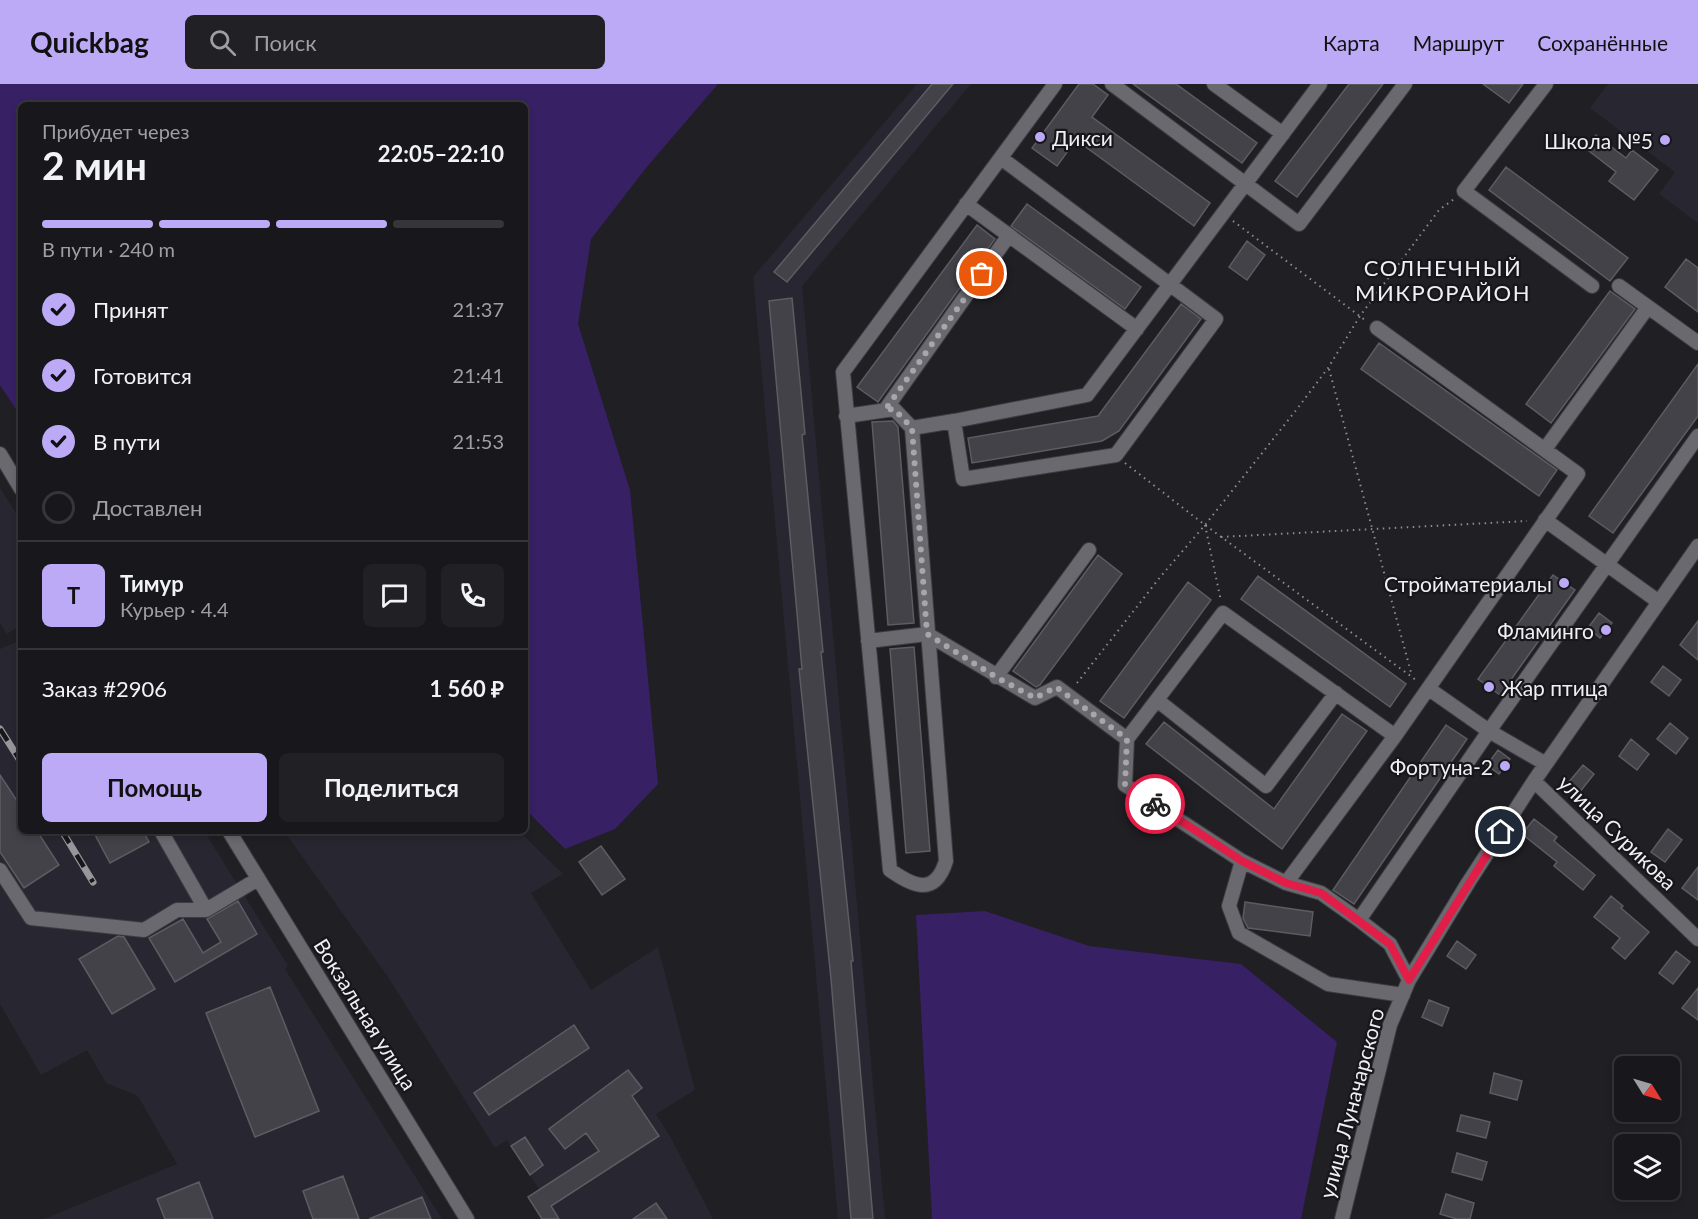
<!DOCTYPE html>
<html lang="ru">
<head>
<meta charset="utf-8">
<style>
  :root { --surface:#18171b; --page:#212024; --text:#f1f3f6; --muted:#9f9fa3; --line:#36363a; --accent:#bcaaf6 }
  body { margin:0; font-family:Lato,sans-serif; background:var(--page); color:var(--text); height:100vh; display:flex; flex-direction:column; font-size:22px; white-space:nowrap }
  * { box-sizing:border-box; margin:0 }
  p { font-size:20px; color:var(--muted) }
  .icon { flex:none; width:33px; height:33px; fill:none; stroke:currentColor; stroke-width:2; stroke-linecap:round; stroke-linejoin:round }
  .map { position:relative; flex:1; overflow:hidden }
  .side { position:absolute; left:18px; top:18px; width:510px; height:732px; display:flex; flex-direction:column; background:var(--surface); border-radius:9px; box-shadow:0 3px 9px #0003,0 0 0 2px var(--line) }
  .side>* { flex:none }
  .needle { width:39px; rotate:127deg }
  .controls { position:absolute; left:1614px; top:972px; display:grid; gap:12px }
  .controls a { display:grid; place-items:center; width:66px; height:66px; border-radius:9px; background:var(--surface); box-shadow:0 3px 9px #0003,0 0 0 2px var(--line); font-size:30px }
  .pin { position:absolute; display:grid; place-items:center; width:51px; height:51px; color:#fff; margin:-26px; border:3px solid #fff; border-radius:50%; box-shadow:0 2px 6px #0007 }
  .courier { position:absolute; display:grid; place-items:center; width:60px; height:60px; margin:-30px; border:4px solid #e11d48; border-radius:50%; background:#fff; color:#222; box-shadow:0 2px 8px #0007 }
  .summary em { font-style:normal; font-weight:700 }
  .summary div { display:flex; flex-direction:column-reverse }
  .summary { display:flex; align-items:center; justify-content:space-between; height:102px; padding:0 24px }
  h1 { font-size:39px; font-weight:700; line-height:45px }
  .bar { display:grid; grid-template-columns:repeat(4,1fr); gap:9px 6px; align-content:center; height:72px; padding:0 24px }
  .bar i { height:8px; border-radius:4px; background:var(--line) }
  .bar .on { background:var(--accent) }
  .bar p { grid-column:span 4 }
  .line { display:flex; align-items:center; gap:15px; padding:0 24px; border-top:2px solid var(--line) }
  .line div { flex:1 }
  .round { display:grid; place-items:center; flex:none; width:63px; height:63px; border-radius:9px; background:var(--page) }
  ol { padding:0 24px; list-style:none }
  li { display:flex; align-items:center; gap:18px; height:66px }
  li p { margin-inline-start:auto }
  li .icon { padding:6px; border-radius:50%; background:var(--accent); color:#111; stroke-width:4 }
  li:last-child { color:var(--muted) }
  li i { width:33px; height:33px; border:3px solid var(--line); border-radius:50% }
  .primary-button { display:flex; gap:12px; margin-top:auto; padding:12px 24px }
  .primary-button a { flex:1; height:69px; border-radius:9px; background:var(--accent); color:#111; font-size:24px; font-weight:700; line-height:69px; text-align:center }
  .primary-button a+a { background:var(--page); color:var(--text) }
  header { display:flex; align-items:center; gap:36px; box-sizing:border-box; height:84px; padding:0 30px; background:var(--accent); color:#111 }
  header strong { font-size:28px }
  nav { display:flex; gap:33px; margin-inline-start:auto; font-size:21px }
  .search { width:420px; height:54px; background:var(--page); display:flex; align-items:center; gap:15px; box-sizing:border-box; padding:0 21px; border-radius:9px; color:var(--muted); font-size:22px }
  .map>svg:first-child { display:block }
  .built { fill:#282630 }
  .green { fill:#372064 }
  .building { fill:#434248; stroke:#5d5c62; stroke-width:1.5 }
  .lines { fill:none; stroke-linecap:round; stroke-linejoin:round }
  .minor-casing { stroke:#3d3c40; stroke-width:16 }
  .path { stroke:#8e8d92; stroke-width:2; stroke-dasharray:1.5 4.5; stroke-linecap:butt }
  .minor { stroke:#6a696f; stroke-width:14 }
  .rail-casing { stroke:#97969b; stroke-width:7 }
  .rail { stroke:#17161b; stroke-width:4.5; stroke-dasharray:14; stroke-linecap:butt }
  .done { stroke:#a7a6ab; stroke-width:6; stroke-dasharray:0 10.8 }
  .route { stroke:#e11d48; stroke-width:8 }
  .poi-dot { fill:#bcaaf6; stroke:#17161b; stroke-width:2 }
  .labels { text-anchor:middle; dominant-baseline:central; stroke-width:4.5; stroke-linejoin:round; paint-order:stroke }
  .poi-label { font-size:21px; fill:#f0eff3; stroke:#17161b; text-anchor:end }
  .street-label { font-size:21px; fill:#f0eff3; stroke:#17161b }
  .neighbourhood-label { font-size:22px; letter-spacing:1.5px; fill:#f0eff3; stroke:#17161b }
</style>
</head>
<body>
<header>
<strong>Quickbag</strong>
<div class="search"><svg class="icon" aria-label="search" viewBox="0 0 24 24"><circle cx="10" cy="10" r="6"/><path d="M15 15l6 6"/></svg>Поиск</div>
<nav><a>Карта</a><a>Маршрут</a><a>Сохранённые</a></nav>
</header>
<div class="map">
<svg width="1698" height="1135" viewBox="0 0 1698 1135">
  <rect width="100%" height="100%" fill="#201f24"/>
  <path class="built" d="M 917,0 L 971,0 L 802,202 L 885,1135 L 838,1135 L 753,193 Z
    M 1608,0 L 1698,0 L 1698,139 L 1659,110 L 1675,88 L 1590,24 Z
    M 0,404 L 21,437 L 21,541 L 7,550 L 0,539 Z
    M 21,556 L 21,747 L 204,747 L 288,882 L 285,885 L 442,1135 L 44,1135 L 177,1080 L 138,1012 L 106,999 L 87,966 L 41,991 L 0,920 L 0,565 Z
    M 284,747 L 519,747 L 563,790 L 531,809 L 591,906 L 658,863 L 695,1006 L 656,1030 L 670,1052 L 713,1135 L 542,1135 L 528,1113 L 539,1105 L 511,1062 L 507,1056 L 495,1064 L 388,893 Z"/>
  <path class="green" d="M 0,0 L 718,0 L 646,84 L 591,155 L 578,240 L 630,406 L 658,700 L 615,745 L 565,765 L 525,725 L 525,21 L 21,21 L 21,333 L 0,301 Z
    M 985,827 L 1089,862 L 1241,880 L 1337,958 L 1301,1135 L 932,1135 L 916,831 Z"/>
  <path class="building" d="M 932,0 L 953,0 L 787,198 L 774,188 Z
    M 1079,0 L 1093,0 L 1108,11 L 1092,33 L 1210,119 L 1194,142 L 1076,56 L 1057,82 L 1032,64 Z
    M 1133,0 L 1176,0 L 1257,59 L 1242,79 Z
    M 1349,0 L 1383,0 L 1297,113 L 1275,97 Z
    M 1483,0 L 1523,0 L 1509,19 Z
    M 1596,51 L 1626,74 L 1632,66 L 1658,86 L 1634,116 L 1609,97 L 1616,88 L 1585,64 Z
    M 1506,83 L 1628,174 L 1610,197 L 1489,106 Z
    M 1027,120 L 1141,203 L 1125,225 L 1011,142 Z
    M 977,141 L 995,155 L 878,318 L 857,303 Z
    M 1247,157 L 1265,171 L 1247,196 L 1229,183 Z
    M 1686,175 L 1698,184 L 1698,228 L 1665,203 Z
    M 1610,207 L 1635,225 L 1551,339 L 1526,320 Z
    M 792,214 L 805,350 L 802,351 L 823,568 L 821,568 L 853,877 L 851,877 L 873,1135 L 851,1135 L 831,895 L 799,585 L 802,585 L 769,217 Z
    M 1181,220 L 1201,235 L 1119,347 L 1102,357 L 972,379 L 968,354 L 1098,332 Z
    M 1379,259 L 1557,386 L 1539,412 L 1361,285 Z
    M 1698,280 L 1698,332 L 1613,449 L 1589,432 Z
    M 893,337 L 898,343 L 914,539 L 888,541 L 872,338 Z
    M 1098,471 L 1122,490 L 1040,601 L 1036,603 L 1013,587 Z
    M 1553,491 L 1575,506 L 1500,611 L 1478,595 Z
    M 1258,492 L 1406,600 L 1390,623 L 1241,515 Z
    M 1188,498 L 1211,516 L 1124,634 L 1100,617 Z
    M 1599,529 L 1612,539 L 1600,554 L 1588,544 Z
    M 1698,537 L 1698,576 L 1680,561 Z
    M 914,563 L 930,767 L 906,769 L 890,565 Z
    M 1663,582 L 1681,596 L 1669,612 L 1651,598 Z
    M 1342,630 L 1367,647 L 1282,765 L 1146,660 L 1164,638 L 1274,725 Z
    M 1670,639 L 1688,654 L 1676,670 L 1657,655 Z
    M 1446,641 L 1467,655 L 1354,820 L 1333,806 Z
    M 1631,655 L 1649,670 L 1637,686 L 1619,672 Z
    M 1498,666 L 1510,675 L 1499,690 L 1487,681 Z
    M 1583,681 L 1594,690 L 1579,709 L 1568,699 Z
    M 0,691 L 21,723 L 21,747 L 37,747 L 59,781 L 24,804 L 0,768 Z
    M 1534,735 L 1557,753 L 1554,757 L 1595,791 L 1583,806 L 1554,782 L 1557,778 L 1522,750 Z
    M 1668,745 L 1682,756 L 1665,778 L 1651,768 Z
    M 93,747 L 143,747 L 149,758 L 110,779 Z
    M 601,762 L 625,795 L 602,811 L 579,778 Z
    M 1698,783 L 1698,816 L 1682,804 Z
    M 1611,812 L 1623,822 L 1621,824 L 1649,848 L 1625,875 L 1612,864 L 1620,854 L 1594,833 Z
    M 238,817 L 257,850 L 175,898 L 149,854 L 183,835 L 203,869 L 221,858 L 207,835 Z
    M 1245,818 L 1313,828 L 1310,852 L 1248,844 L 1243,834 Z
    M 118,852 L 124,853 L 155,905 L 112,930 L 79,875 Z
    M 1457,857 L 1476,871 L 1466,885 L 1447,872 Z
    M 1676,867 L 1690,878 L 1673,900 L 1659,889 Z
    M 270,903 L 319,1027 L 255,1053 L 206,929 Z
    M 1698,904 L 1698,936 L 1682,924 Z
    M 1429,916 L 1449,924 L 1442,942 L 1422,933 Z
    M 574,941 L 589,964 L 489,1031 L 474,1009 Z
    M 628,986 L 642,1004 L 632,1012 L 659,1052 L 551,1122 L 559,1135 L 542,1135 L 528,1113 L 599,1067 L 586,1049 L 565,1065 L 549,1045 Z
    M 1494,989 L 1522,997 L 1517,1016 L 1490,1009 Z
    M 1461,1031 L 1490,1038 L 1486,1054 L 1457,1047 Z
    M 525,1053 L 543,1081 L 530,1091 L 511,1062 Z
    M 1457,1069 L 1487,1078 L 1482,1096 L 1452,1088 Z
    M 343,1092 L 359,1135 L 313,1135 L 303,1107 Z
    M 199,1098 L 213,1135 L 165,1135 L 157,1115 Z
    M 1446,1110 L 1474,1119 L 1470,1135 L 1457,1135 L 1440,1130 Z
    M 422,1113 L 431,1135 L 369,1135 Z
    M 656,1119 L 667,1135 L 633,1135 Z"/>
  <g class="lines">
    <defs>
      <path id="minor" d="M 1112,0 L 1299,140 L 1405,0
        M 1214,0 L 1283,50
        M 1546,0 L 1464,107 L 1592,202
        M 966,120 L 1137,245
        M 1619,202 L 1698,259
        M 885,326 L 1009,151
        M 846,332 L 894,325 L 912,344 L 954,337 L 1087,311 L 1320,0
        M 954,337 L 963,395 L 1116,371 L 1216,235 L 1001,74
        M 912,344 L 946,777 C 935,812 914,803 890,786 L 843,288 L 1055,0
        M 1545,365 L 1648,223
        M 0,370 L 21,405
        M 1545,436 L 1659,518
        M 868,557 L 927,550 L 1035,614 L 1057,603 L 1127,655
        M 996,593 L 1089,466
        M 1429,605 L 1489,647 L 1546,680
        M 1157,616 L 1266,702 L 1336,609
        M 1534,697 L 1698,855
        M 161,747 L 206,826
        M 229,747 L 467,1135
        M 1242,777 L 1229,822 L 1239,849 L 1328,900 L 1403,911
        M 0,786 L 31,834 L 144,846 L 177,826 L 206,826 L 258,795
        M 1286,799 L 1395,652
        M 1359,836 L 1321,809 L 1286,799 L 1242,777 L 1125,701 L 1127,655 L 1223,529 L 1395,652 L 1578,390 L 1377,244
        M 1409,896 L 1390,860 L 1359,836 L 1489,647 L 1698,352
        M 1342,1135 L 1390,941 L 1409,896 L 1468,799 L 1534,697 L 1698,462"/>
    </defs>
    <use href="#minor" class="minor-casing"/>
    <path class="path" d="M 1233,137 L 1365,236
      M 1329,285 L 1412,592
      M 1125,379 L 1205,441 L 1416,596
      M 1205,441 L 1221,517
      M 1221,453 L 1527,437
      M 1077,599 L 1161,492 L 1205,441 L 1297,325 L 1328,284 L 1360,232 L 1439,126 L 1454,115"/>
    <use href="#minor" class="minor"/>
    <defs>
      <path id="rail" d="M 0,645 L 21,678
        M 62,747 L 93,798"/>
    </defs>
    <use href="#rail" class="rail-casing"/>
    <use href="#rail" class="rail"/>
  </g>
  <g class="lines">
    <path class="done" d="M 982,190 L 885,326 L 894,325 L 912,344 L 927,550 L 996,593 L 1035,614 L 1056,603 L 1127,655 L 1125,701 L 1155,720"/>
    <path class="route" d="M 1155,720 L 1242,777 L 1286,799 L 1321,809 L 1390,860 L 1409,896 L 1501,748"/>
  </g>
  <g class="poi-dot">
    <circle cx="1040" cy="53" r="6"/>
    <circle cx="1665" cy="56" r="6"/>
    <circle cx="1564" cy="499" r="6"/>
    <circle cx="1606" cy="546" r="6"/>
    <circle cx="1489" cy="603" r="6"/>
    <circle cx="1505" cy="682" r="6"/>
  </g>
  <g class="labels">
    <g class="poi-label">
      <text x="1052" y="53" text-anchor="start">Дикси</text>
      <text x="1653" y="56">Школа №5</text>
      <text x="1552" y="499">Стройматериалы</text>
      <text x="1594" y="546">Фламинго</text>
      <text x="1501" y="603" text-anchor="start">Жар птица</text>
      <text x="1493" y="682">Фортуна-2</text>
    </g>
    <g class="street-label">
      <text transform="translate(1618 748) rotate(44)">улица Сурикова</text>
      <text transform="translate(366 930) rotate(58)">Вокзальная улица</text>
      <text transform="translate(1351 1019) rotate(-75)">улица Луначарского</text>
    </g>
    <g class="neighbourhood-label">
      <text x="1443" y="183">СОЛНЕЧНЫЙ<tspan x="1443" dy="25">МИКРОРАЙОН</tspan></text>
    </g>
  </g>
</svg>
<div class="controls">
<a><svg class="needle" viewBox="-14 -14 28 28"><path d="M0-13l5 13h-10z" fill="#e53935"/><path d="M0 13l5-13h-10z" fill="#9f9fa3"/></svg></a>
<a><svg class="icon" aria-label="layers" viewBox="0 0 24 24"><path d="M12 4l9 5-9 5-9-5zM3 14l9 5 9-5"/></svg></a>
</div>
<div class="pin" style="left:982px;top:190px;background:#ea580c"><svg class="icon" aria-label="bag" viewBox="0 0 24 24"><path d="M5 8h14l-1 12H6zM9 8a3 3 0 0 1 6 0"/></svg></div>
<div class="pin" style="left:1501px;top:748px;background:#1f2937"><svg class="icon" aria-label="home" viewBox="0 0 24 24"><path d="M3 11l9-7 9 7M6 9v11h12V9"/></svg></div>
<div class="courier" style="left:1155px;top:720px"><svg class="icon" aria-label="bike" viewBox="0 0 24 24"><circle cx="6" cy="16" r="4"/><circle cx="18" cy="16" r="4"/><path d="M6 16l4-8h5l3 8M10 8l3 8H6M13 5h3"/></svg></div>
<section class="side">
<div class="summary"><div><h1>2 мин</h1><p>Прибудет через</p></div><em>22:05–22:10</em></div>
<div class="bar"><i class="on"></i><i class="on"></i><i class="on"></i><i></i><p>В пути · 240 m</p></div>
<ol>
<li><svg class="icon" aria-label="check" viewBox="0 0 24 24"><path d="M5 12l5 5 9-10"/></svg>Принят<p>21:37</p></li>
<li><svg class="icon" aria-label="check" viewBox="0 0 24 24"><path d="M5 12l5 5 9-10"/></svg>Готовится<p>21:41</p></li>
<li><svg class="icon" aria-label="check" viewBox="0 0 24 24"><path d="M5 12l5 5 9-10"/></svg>В пути<p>21:53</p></li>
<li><i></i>Доставлен</li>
</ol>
<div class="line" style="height:108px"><b class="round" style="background:var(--accent);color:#111">Т</b><div><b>Тимур</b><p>Курьер · 4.4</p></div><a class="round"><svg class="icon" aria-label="chat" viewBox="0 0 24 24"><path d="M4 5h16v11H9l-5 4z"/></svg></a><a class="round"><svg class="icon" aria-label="phone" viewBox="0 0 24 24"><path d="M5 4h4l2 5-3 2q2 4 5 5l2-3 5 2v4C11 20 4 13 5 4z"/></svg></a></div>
<div class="line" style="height:78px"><div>Заказ #2906</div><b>1 560 ₽</b></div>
<div class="primary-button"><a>Помощь</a><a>Поделиться</a></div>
</section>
</div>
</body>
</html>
